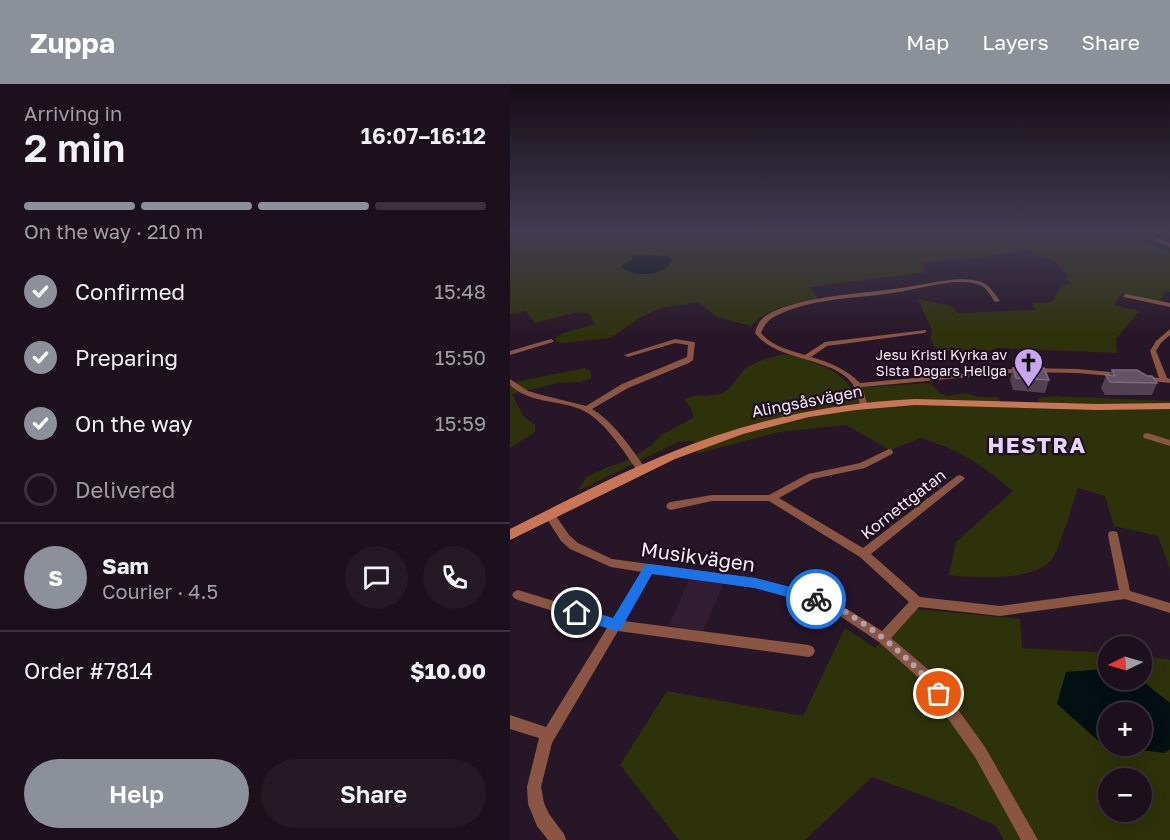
<!DOCTYPE html>
<html lang="en">
<head>
<meta charset="utf-8">
<style>
  :root { --surface:#1d101d; --page:#251926; --text:#f1f3f6; --muted:#a09da4; --line:#3b303b; --accent:#8c9099 }
  body { margin:0; font-family:"Golos Text",sans-serif; background:var(--page); color:var(--text); height:100vh; display:flex; flex-direction:column; font-size:22px; white-space:nowrap }
  * { box-sizing:border-box; margin:0 }
  p { font-size:20px; color:var(--muted) }
  .icon { flex:none; width:33px; height:33px; fill:none; stroke:currentColor; stroke-width:2; stroke-linecap:round; stroke-linejoin:round }
  .map { position:relative; flex:1; overflow:hidden }
  .details { display:flex; flex-direction:column; background:var(--surface); width:510px }
  .details>* { flex:none }
  .needle { width:39px; rotate:265deg }
  .controls { position:absolute; left:588px; top:552px; display:grid; gap:12px }
  .controls a { display:grid; place-items:center; width:54px; height:54px; border-radius:50%; background:var(--surface); box-shadow:0 3px 15px #0003,0 0 0 2px var(--line); font-size:30px }
  .pin { position:absolute; display:grid; place-items:center; width:51px; height:51px; color:#fff; margin:-26px; border:3px solid #fff; border-radius:50%; box-shadow:0 2px 6px #0007 }
  .courier { position:absolute; display:grid; place-items:center; width:60px; height:60px; margin:-30px; border:4px solid #1a73e8; border-radius:50%; background:#fff; color:#222; box-shadow:0 2px 8px #0007 }
  .summary em { font-style:normal; font-weight:600 }
  .summary div { display:flex; flex-direction:column-reverse }
  .summary { display:flex; align-items:center; justify-content:space-between; height:102px; padding:0 24px }
  h1 { font-size:39px; font-weight:600; line-height:45px }
  .bar { display:grid; grid-template-columns:repeat(4,1fr); gap:9px 6px; align-content:center; height:72px; padding:0 24px }
  .bar i { height:8px; border-radius:4px; background:var(--line) }
  .bar .selected { background:var(--accent) }
  .bar p { grid-column:span 4 }
  .line { display:flex; align-items:center; gap:15px; padding:0 24px; border-top:2px solid var(--line) }
  .line div { flex:1 }
  .round { display:grid; place-items:center; flex:none; width:63px; height:63px; border-radius:32px; background:var(--page) }
  ol { padding:0 24px; list-style:none }
  li { display:flex; align-items:center; gap:18px; height:66px }
  li p { margin-inline-start:auto }
  li .icon { padding:6px; border-radius:50%; background:var(--accent); color:#fff; stroke-width:4 }
  li:last-child { color:var(--muted) }
  li i { width:33px; height:33px; border:3px solid var(--line); border-radius:50% }
  .cta { display:flex; gap:12px; margin-top:auto; padding:12px 24px }
  .cta a { flex:1; height:69px; border-radius:36px; background:var(--accent); color:#fff; font-size:24px; font-weight:600; line-height:69px; text-align:center }
  .cta a+a { background:var(--page); color:var(--text) }
  header { display:flex; align-items:center; gap:36px; box-sizing:border-box; height:84px; padding:0 30px; background:var(--accent); color:#fff }
  header strong { font-size:28px }
  nav { display:flex; gap:33px; margin-inline-start:auto; font-size:21px }
  main { display:flex; flex:1; min-height:0 }
  .map>svg:first-child { display:block }
  .built { fill:#331d33 }
  .green { fill:#2e320a; fill-rule:evenodd }
  .water { fill:#030f11 }
  .lines { fill:none; stroke-linecap:round; stroke-linejoin:round }
  .minor { fill:#8a5643; fill-rule:evenodd }
  .secondary { fill:#c97657; fill-rule:evenodd }
  .wall { fill:#524152 }
  .building { fill:#645364; stroke:#7b6b7b; stroke-width:1.5 }
  .route { fill:#1a73e8 }
  .done { stroke:#afa1ae; stroke-width:6; stroke-dasharray:0 10.8 }
  .labels { text-anchor:middle; dominant-baseline:central; stroke-width:4.5; stroke-linejoin:round; paint-order:stroke }
  .far-poi-label { font-size:14px; fill:#f8ecf7; stroke:#1d0d1e; text-anchor:end }
  .street-label { font-size:16px; fill:#f8ecf7; stroke:#1d0d1e }
  .near-street-label { font-size:20px; fill:#f8ecf7; stroke:#1d0d1e }
  .district-label { font-size:22px; font-weight:bold; letter-spacing:1.5px; fill:#e7d4fe; stroke:#1d0d1e }
</style>
</head>
<body>
<header>
<strong>Zuppa</strong>
<nav><a>Map</a><a>Layers</a><a>Share</a></nav>
</header>
<main>
<section class="details">
<div class="summary"><div><h1>2 min</h1><p>Arriving in</p></div><em>16:07–16:12</em></div>
<div class="bar"><i class="selected"></i><i class="selected"></i><i class="selected"></i><i></i><p>On the way · 210 m</p></div>
<ol>
<li><svg class="icon" aria-label="check" viewBox="0 0 24 24"><path d="M5 12l5 5 9-10"/></svg>Confirmed<p>15:48</p></li>
<li><svg class="icon" aria-label="check" viewBox="0 0 24 24"><path d="M5 12l5 5 9-10"/></svg>Preparing<p>15:50</p></li>
<li><svg class="icon" aria-label="check" viewBox="0 0 24 24"><path d="M5 12l5 5 9-10"/></svg>On the way<p>15:59</p></li>
<li><i></i>Delivered</li>
</ol>
<div class="line" style="height:108px"><b class="round" style="background:var(--accent);color:#fff">S</b><div><b>Sam</b><p>Courier · 4.5</p></div><a class="round"><svg class="icon" aria-label="chat" viewBox="0 0 24 24"><path d="M4 5h16v11H9l-5 4z"/></svg></a><a class="round"><svg class="icon" aria-label="phone" viewBox="0 0 24 24"><path d="M5 4h4l2 5-3 2q2 4 5 5l2-3 5 2v4C11 20 4 13 5 4z"/></svg></a></div>
<div class="line" style="height:78px"><div>Order #7814</div><b>$10.00</b></div>
<div class="cta"><a>Help</a><a>Share</a></div>
</section>
<div class="map">
<svg width="660" height="756" viewBox="0 0 660 756">
  <rect width="100%" height="100%" fill="#271627"/>
  <path class="built" d="M 180,493 L 214,498 L 193,547 L 159,542 Z"/>
  <path class="green" d="M 0,147 L 622,147 L 633,157 L 660,168 L 660,208 L 655,207 L 650,218 L 611,210 L 604,221 L 629,227 L 606,255 L 607,269 L 488,264 L 462,272 L 446,265 L 427,267 L 420,254 L 422,246 L 408,215 L 441,222 L 448,229 L 525,226 L 522,219 L 542,218 L 552,201 L 561,200 L 557,195 L 558,191 L 545,177 L 507,163 L 509,166 L 506,168 L 472,173 L 416,178 L 413,182 L 414,188 L 409,189 L 300,203 L 308,215 C 286,219 257,223 241,242 L 207,233 L 188,218 L 151,224 L 131,233 L 101,254 L 52,259 L 46,257 L 45,254 L 53,249 L 85,240 L 79,229 L 68,228 L 25,239 L 16,227 L 0,230 ZM 122,171 L 145,171 L 161,180 L 143,189 L 116,178 L 123,176 Z
    M 276,270 C 299,277 327,283 341,304 L 420,299 L 430,309 L 437,312 L 456,309 L 468,313 L 488,313 L 494,323 L 529,324 L 528,314 L 543,312 L 660,317 L 660,485 L 648,452 L 604,442 L 595,412 L 568,404 C 563,418 549,467 542,475 C 523,498 466,494 439,491 L 446,458 L 503,407 C 469,379 454,368 411,354 L 380,366 L 336,341 L 269,348 L 186,370 L 188,364 L 182,357 L 168,358 L 70,406 L 68,405 L 77,393 L 95,384 L 114,378 L 142,361 L 151,351 L 183,334 L 182,326 L 174,315 C 186,309 200,314 212,309 C 223,305 227,291 235,285 C 246,276 263,273 276,270 Z
    M 75,284 L 81,288 L 81,294 L 71,298 L 48,299 L 2,310 L 13,332 L 25,341 L 25,348 L 0,364 L 0,299 Z
    M 407,525 L 510,535 L 512,564 L 598,569 L 598,586 L 556,588 L 592,660 L 655,669 L 660,665 L 660,756 L 494,756 L 486,742 L 444,723 L 362,693 L 295,756 L 169,756 L 110,681 L 157,607 L 293,632 L 335,544 L 365,564 ZM 598,694 L 632,694 L 632,728 L 598,728 Z
    M 632,571 L 660,576 L 660,619 L 630,596 Z"/>
  <path class="water" d="M 122,171 L 159,172 L 162,177 C 152,193 127,193 112,184 L 113,180 L 123,176 Z
    M 596,585 L 598,586 L 598,596 L 631,596 L 660,619 L 660,665 L 655,669 L 601,662 L 632,662 L 632,628 L 598,628 L 598,661 L 592,660 L 547,620 L 556,588 Z"/>
  <g class="lines">
    <path class="minor" d="M 648,155 L 660,159 L 660,163 L 646,157 L 646,155 Z
      M 453,195 C 476,197 477,199 490,217 L 485,218 C 481,212 477,204 470,201 C 450,192 409,205 388,208 C 349,215 306,213 270,230 C 260,234 255,239 251,249 C 262,262 279,266 295,271 L 315,258 L 416,246 L 416,248 L 414,249 L 317,262 L 301,273 C 319,278 336,285 350,299 L 513,284 L 567,285 L 612,289 L 616,291 L 612,293 L 567,289 L 513,288 L 352,303 L 358,322 L 354,324 L 350,322 C 349,316 348,309 345,304 C 329,272 267,279 245,249 C 246,245 248,239 251,236 C 271,214 354,209 384,205 C 408,202 430,196 453,195 Z
      M 616,210 L 660,219 L 660,223 L 614,213 L 613,212 Z
      M 660,245 L 660,251 L 651,259 L 646,267 L 657,294 L 660,295 L 660,299 L 631,296 L 631,292 L 649,294 L 640,267 L 646,257 Z
      M 41,255 L 44,257 L 43,258 L 0,271 L 0,267 Z
      M 165,255 L 184,258 L 185,259 L 183,276 L 179,279 L 118,304 L 82,325 C 105,339 122,365 137,387 L 132,390 L 129,389 C 114,368 94,335 70,325 C 47,316 19,319 0,301 L 0,295 L 18,307 L 28,310 L 76,322 L 112,300 L 177,273 L 178,261 L 165,259 L 118,273 L 114,271 Z
      M 637,349 L 660,356 L 660,362 L 634,354 L 633,352 L 634,350 Z
      M 379,365 L 382,366 L 383,368 L 382,370 L 355,384 L 303,395 L 269,414 L 353,464 L 447,392 L 450,391 L 455,394 L 453,396 L 361,470 L 410,513 L 490,522 L 609,506 L 598,451 L 599,448 L 603,447 L 607,448 L 608,451 L 620,507 L 660,519 L 660,529 L 615,515 L 490,532 L 409,523 L 381,554 L 420,587 L 475,663 L 528,756 L 511,756 L 465,673 L 410,595 L 369,558 L 315,522 L 245,504 L 142,489 L 114,537 L 299,561 L 303,563 L 305,567 L 303,571 L 299,573 L 108,547 L 42,659 L 31,703 L 34,719 L 39,730 L 54,750 L 56,756 L 38,756 L 27,742 L 18,720 L 17,703 L 29,654 L 0,645 L 0,631 L 36,643 L 97,544 L 8,516 L 4,514 L 2,511 L 4,508 L 8,506 L 103,535 L 132,488 L 101,483 L 60,465 L 51,457 L 35,432 L 36,429 L 44,429 L 59,451 L 68,459 L 102,475 L 245,494 L 318,513 L 372,547 L 399,518 L 350,473 L 259,417 L 202,417 L 161,426 L 158,425 L 156,422 L 158,419 L 161,418 L 202,411 L 259,411 L 298,390 L 350,379 Z"/>
    <path class="secondary" d="M 405,315 L 587,320 L 660,319 L 660,325 L 587,326 L 405,321 L 346,326 L 299,333 L 233,350 L 165,375 L 0,456 L 0,445 C 52,419 103,392 157,370 C 237,337 319,319 405,315 Z"/>
  </g>
  <path class="wall" d="M 503,284 L 539,296 L 535,309 L 503,306 L 500,296 Z
    M 602,286 L 637,292 L 647,299 L 642,311 L 595,311 L 591,304 L 596,291 L 599,291 Z"/>
  <path class="building" d="M 503,284 L 534,284 L 539,296 L 506,294 Z
    M 602,286 L 627,286 L 637,292 L 642,292 L 647,299 L 600,298 L 596,291 L 605,292 Z"/>
  <linearGradient id="sky" x2="0" y2="1"><stop stop-color="#150c15"/><stop offset="0.58" stop-color="#413c52"/><stop offset="1" stop-color="#413c52" stop-opacity="0"/></linearGradient>
  <rect width="660" height="253" fill="url(#sky)"/>
  <path class="route" d="M 139,480 L 245,494 L 306,510 L 313,515 L 306,521 L 245,504 L 142,490 L 111,545 L 106,547 L 62,533 L 61,529 L 67,523 L 103,534 L 135,481 Z"/>
  <g class="lines">
    <path class="done" d="M 306,515 C 344,525 406,578 429,610"/>
  </g>
  <defs>
    <symbol id="church-pin" viewBox="-11 -11 22 30"><path d="M0 17L-7.5 6A9.5 9.5 0 1 1 7.5 6Z" fill="#c7a6ef" stroke="#1d0d1e"/><path d="M-1.2-6h2.4v3.5h3.3v2.4h-3.3V6h-2.4V-.1h-3.3v-2.4h3.3Z" fill="#111"/></symbol>
  </defs>
  <g fill-rule="evenodd">
    <use href="#church-pin" x="502" y="262" width="33" height="45"/>
  </g>
  <g class="labels">
    <g class="far-poi-label">
      <text x="497" y="270">Jesu Kristi Kyrka av<tspan x="497" dy="16">Sista Dagars Heliga</tspan></text>
    </g>
    <g class="street-label">
      <text transform="translate(297 317) rotate(-11)">Alingsåsvägen</text>
      <text transform="translate(393 420) rotate(-38)">Kornettgatan</text>
    </g>
    <g class="near-street-label">
      <text transform="translate(188 472) rotate(8)">Musikvägen</text>
    </g>
    <g class="district-label">
      <text x="527" y="360">HESTRA</text>
    </g>
  </g>
</svg>
<div class="controls">
<a><svg class="needle" viewBox="-14 -14 28 28"><path d="M0-13l5 13h-10z" fill="#e53935"/><path d="M0 13l5-13h-10z" fill="#a09da4"/></svg></a>
<a>+</a>
<a>−</a>
</div>
<div class="pin" style="left:429px;top:610px;background:#ea580c"><svg class="icon" aria-label="bag" viewBox="0 0 24 24"><path d="M5 8h14l-1 12H6zM9 8a3 3 0 0 1 6 0"/></svg></div>
<div class="pin" style="left:67px;top:529px;background:#1f2937"><svg class="icon" aria-label="home" viewBox="0 0 24 24"><path d="M3 11l9-7 9 7M6 9v11h12V9"/></svg></div>
<div class="courier" style="left:306px;top:515px"><svg class="icon" aria-label="bike" viewBox="0 0 24 24"><circle cx="6" cy="16" r="4"/><circle cx="18" cy="16" r="4"/><path d="M6 16l4-8h5l3 8M10 8l3 8H6M13 5h3"/></svg></div>
</div>
</main>
</body>
</html>
